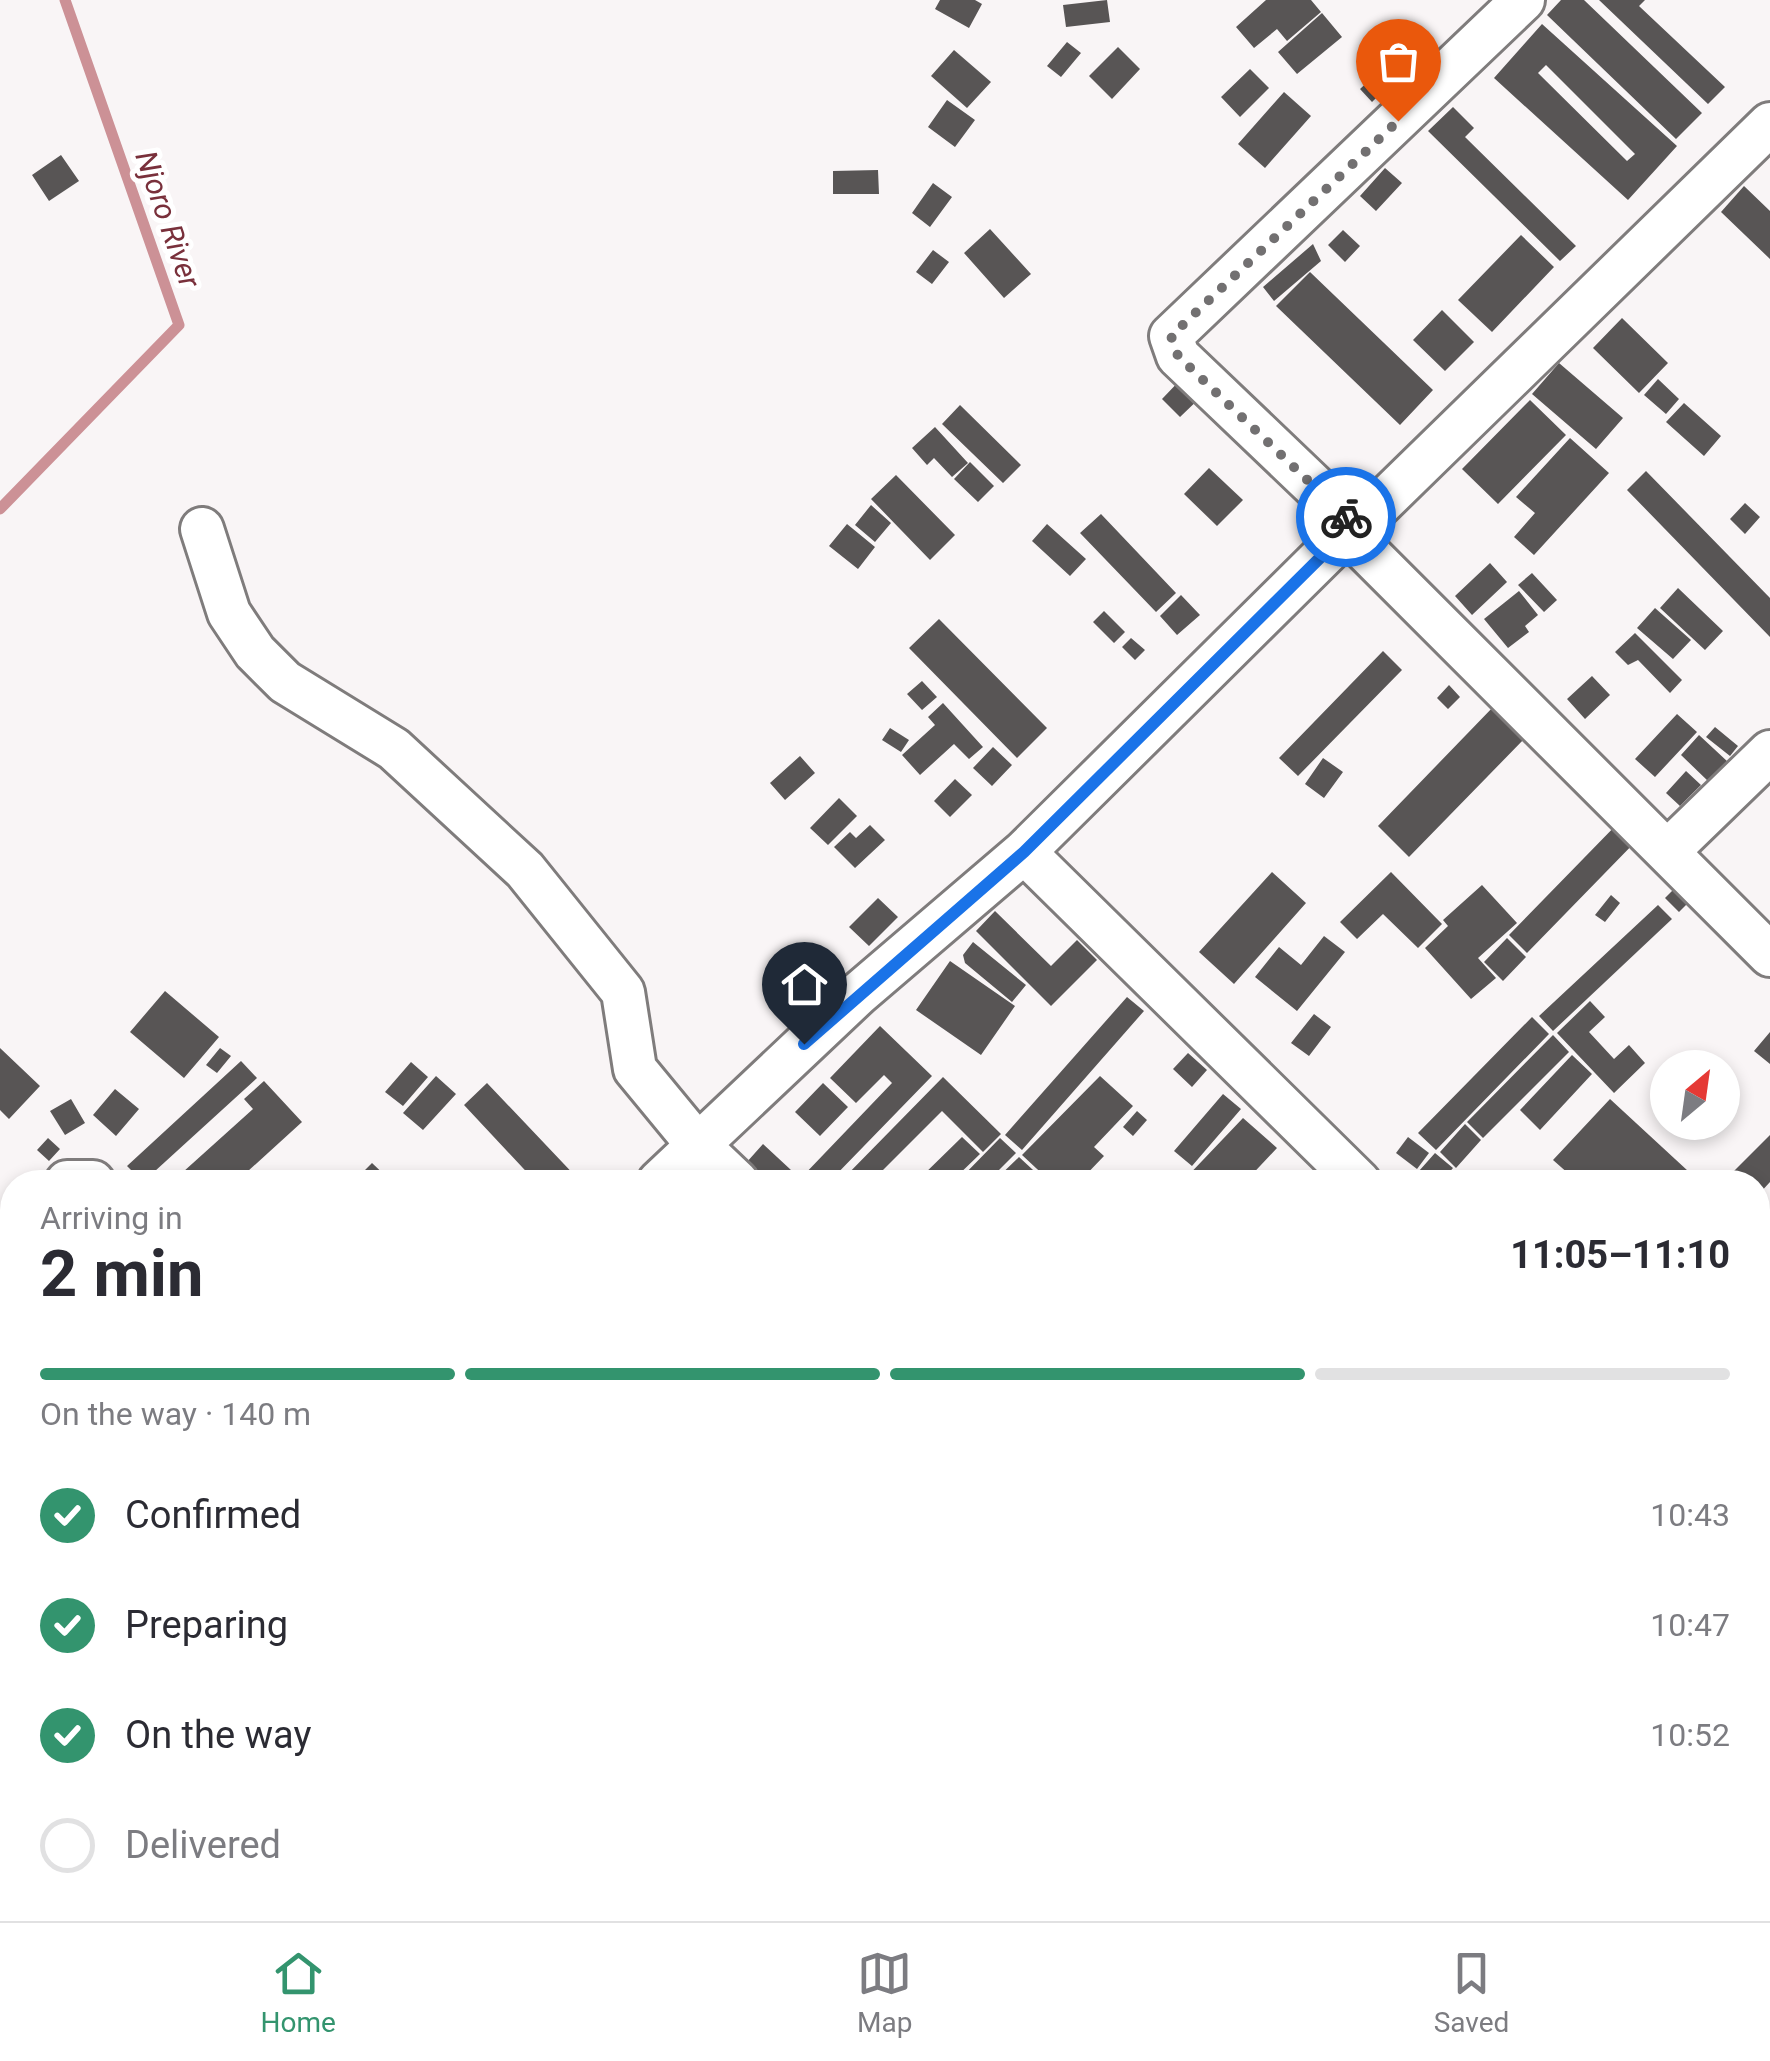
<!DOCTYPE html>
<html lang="en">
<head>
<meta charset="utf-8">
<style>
  :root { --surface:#fff; --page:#f2f2f3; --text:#2b2b33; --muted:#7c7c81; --line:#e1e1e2; --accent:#33946e }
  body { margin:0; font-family:Roboto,sans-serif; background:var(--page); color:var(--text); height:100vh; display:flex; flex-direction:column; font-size:38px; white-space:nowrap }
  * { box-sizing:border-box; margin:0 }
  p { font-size:32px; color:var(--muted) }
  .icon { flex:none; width:55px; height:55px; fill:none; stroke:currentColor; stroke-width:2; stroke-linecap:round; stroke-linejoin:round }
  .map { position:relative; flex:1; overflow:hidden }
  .sheet { position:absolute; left:0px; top:1170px; width:1770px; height:752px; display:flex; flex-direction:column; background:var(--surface); border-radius:40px 40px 0 0; box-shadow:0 5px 15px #0003 }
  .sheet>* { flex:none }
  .needle { width:65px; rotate:29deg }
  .controls { position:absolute; left:1650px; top:1050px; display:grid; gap:20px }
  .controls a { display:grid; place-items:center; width:90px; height:90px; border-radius:50%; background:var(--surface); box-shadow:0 5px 15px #0003; font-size:50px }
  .pin { position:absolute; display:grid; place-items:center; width:85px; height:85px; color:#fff; margin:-102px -42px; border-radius:50% 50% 50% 0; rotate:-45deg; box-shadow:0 0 10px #0007 }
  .pin .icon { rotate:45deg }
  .courier { position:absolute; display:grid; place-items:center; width:100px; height:100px; margin:-50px; border:8px solid #1a73e8; border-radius:50%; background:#fff; color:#222; box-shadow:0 2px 12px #0007 }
  .overview em { font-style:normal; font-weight:700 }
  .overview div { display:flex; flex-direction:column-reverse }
  .overview { display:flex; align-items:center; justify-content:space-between; height:170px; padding:0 40px }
  h1 { font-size:65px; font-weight:700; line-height:75px }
  .bar { display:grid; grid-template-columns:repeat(4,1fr); gap:15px 10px; align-content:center; height:120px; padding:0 40px }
  .bar i { height:12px; border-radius:8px; background:var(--line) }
  .bar .selected { background:var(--accent) }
  .bar p { grid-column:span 4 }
  ol { padding:0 40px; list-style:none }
  li { display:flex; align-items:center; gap:30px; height:110px }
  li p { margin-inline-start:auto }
  li .icon { padding:10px; border-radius:50%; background:var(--accent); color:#fff; stroke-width:4 }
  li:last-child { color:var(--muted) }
  li i { width:55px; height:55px; border:5px solid var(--line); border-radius:50% }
  .menu { display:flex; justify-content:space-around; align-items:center; height:140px; border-top:2px solid var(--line); background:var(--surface); font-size:28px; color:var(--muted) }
  .menu a { display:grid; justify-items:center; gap:5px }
  .menu .selected { color:var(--accent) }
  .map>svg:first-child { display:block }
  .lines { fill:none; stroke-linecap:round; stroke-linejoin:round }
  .stream { stroke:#cc9196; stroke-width:11 }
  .building { fill:#585555; fill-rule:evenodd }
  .minor-casing { stroke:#7f7c7c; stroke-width:48 }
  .minor { stroke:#fff; stroke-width:42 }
  .done { stroke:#727071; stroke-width:10; stroke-dasharray:0 18 }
  .route { stroke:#1a73e8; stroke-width:12 }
  .labels { text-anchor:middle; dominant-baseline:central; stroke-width:10; stroke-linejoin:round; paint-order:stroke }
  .water-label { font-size:30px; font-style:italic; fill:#79303b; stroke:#fff }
</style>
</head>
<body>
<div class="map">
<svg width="1770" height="1921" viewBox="0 0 1770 1921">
  <rect width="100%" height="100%" fill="#f9f5f6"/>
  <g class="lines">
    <path class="stream" d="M 0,509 L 179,325 L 65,0"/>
  </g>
  <path class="building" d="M 940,0 L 975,0 L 982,4 L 969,28 L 935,9 Z
    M 1107,0 L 1110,22 L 1066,27 L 1063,5 Z
    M 1266,0 L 1311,0 L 1321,12 L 1287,41 L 1277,29 L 1254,48 L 1236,27 Z
    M 1561,0 L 1584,0 L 1702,113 L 1676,139 L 1547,15 Z
    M 1599,0 L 1645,0 L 1639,6 L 1725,87 L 1708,104 Z
    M 1322,13 L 1342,37 L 1297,74 L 1278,52 Z
    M 1542,24 L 1677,146 L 1628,200 L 1494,78 ZM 1546,65 L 1635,154 L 1627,161 L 1538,73 Z
    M 1067,42 L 1081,53 L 1061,77 L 1047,66 Z
    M 1118,47 L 1140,69 L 1112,99 L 1089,76 Z
    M 954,50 L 991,82 L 967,108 L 931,76 Z
    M 1250,69 L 1269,88 L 1240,117 L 1221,97 Z
    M 1372,78 L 1384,90 L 1372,102 L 1360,89 Z
    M 1284,92 L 1311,116 L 1265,168 L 1238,144 Z
    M 947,100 L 975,120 L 955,147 L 928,127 Z
    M 1453,107 L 1474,128 L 1465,137 L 1576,246 L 1560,261 L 1428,131 Z
    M 61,155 L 79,181 L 49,201 L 32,175 Z
    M 1385,168 L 1402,183 L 1376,211 L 1360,196 Z
    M 878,170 L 879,194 L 833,194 L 833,171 Z
    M 933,183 L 952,197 L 930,227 L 912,213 Z
    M 1744,186 L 1770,211 L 1770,259 L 1721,212 Z
    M 990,229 L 1031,274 L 1004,298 L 964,253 Z
    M 1343,230 L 1360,246 L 1345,262 L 1328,245 Z
    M 1521,235 L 1554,267 L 1492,332 L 1458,300 Z
    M 1313,244 L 1321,261 L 1274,301 L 1263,287 Z
    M 933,250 L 949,262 L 932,284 L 916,272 Z
    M 1310,272 L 1433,390 L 1400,425 L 1276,306 Z
    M 1442,310 L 1474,342 L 1445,371 L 1413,340 Z
    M 1622,318 L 1668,363 L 1639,393 L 1593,348 Z
    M 1559,363 L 1623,418 L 1596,449 L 1532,394 Z
    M 1185,375 L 1204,394 L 1180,417 L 1162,399 Z
    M 1658,379 L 1679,399 L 1666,414 L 1644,395 Z
    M 1530,400 L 1566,435 L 1498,504 L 1462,469 Z
    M 1684,403 L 1721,436 L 1704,456 L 1666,422 Z
    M 960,405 L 1021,465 L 1003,483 L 942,424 Z
    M 935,427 L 968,463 L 952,477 L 934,458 L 927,465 L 912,448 Z
    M 1570,438 L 1609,473 L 1534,555 L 1514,537 L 1535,513 L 1516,497 Z
    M 970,462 L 994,486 L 978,502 L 954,479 Z
    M 1209,468 L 1243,500 L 1217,526 L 1184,494 Z
    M 1646,471 L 1770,598 L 1770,637 L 1627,490 Z
    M 896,475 L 955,535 L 930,560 L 871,499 Z
    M 1745,503 L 1760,517 L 1745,534 L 1730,519 Z
    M 871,505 L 891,523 L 875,542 L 855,525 Z
    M 1101,514 L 1176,593 L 1156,612 L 1080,533 Z
    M 847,524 L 875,547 L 858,569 L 829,546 Z
    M 1047,524 L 1086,559 L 1070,576 L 1032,541 Z
    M 1490,563 L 1507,582 L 1472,615 L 1455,596 Z
    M 1532,573 L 1557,600 L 1544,612 L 1518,585 Z
    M 1678,588 L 1723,631 L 1705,650 L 1660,608 Z
    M 1519,591 L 1538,615 L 1525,626 L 1529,632 L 1508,648 L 1484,619 Z
    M 1181,595 L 1200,615 L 1177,635 L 1160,616 Z
    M 1655,608 L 1691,640 L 1673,659 L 1637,628 Z
    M 1104,611 L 1125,632 L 1114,643 L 1093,622 Z
    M 939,619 L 1047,728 L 1017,758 L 909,648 Z
    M 1635,633 L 1682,680 L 1670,693 L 1638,660 L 1628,665 L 1615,652 Z
    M 1131,638 L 1145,650 L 1135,660 L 1122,647 Z
    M 1383,651 L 1402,670 L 1298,776 L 1279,758 Z
    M 1592,676 L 1610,695 L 1585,719 L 1567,699 Z
    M 922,681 L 937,697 L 922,710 L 907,694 Z
    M 1449,685 L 1460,697 L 1448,709 L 1437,698 Z
    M 943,703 L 983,747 L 969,759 L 954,744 L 920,775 L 902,755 L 935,725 L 928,717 Z
    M 1495,705 L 1527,736 L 1409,857 L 1378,826 Z
    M 1677,714 L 1697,732 L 1655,777 L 1635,759 Z
    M 1715,727 L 1738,746 L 1730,756 L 1706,737 Z
    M 890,728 L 909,740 L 901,752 L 882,740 Z
    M 1699,735 L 1728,762 L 1709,782 L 1681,755 Z
    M 993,747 L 1012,765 L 992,786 L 973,768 Z
    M 800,756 L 815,773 L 785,800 L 770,783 Z
    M 1323,758 L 1343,772 L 1324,798 L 1305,784 Z
    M 1686,771 L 1701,785 L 1680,806 L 1666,793 Z
    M 955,779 L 972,795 L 950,817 L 934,801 Z
    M 839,798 L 857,816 L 828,845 L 810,828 Z
    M 1623,818 L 1641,836 L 1527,953 L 1509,935 Z
    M 870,825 L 885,840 L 855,868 L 834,847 L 850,832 L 856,838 Z
    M 1272,872 L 1306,903 L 1234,984 L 1199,952 Z
    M 1391,872 L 1442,924 L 1418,948 L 1383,914 L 1357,939 L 1340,922 Z
    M 1681,882 L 1695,896 L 1679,912 L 1665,898 Z
    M 1482,885 L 1517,923 L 1478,958 L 1496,978 L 1471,999 L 1425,948 L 1448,926 L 1443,920 Z
    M 1611,895 L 1620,903 L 1605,922 L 1595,915 Z
    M 878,898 L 898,917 L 869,946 L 849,927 Z
    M 1658,905 L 1672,919 L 1553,1031 L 1539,1016 Z
    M 995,911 L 1051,966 L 1077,940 L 1097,960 L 1051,1006 L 976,931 Z
    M 1324,936 L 1345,952 L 1297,1011 L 1255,977 L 1279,947 L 1301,965 Z
    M 1507,938 L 1526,957 L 1503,981 L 1484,962 Z
    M 973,942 L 1026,985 L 1012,1002 L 965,963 L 963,955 Z
    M 950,961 L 1015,1006 L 981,1055 L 916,1010 Z
    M 165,991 L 219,1037 L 184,1078 L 130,1032 Z
    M 1127,997 L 1144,1011 L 1022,1150 L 1005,1135 Z
    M 1590,1001 L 1605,1017 L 1589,1032 L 1614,1059 L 1629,1045 L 1645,1063 L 1614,1093 L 1557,1033 Z
    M 1314,1014 L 1331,1027 L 1309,1056 L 1291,1043 Z
    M 1532,1017 L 1549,1034 L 1436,1150 L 1418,1133 Z
    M 880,1026 L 932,1076 L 829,1182 L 805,1182 L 801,1178 L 892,1083 L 884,1075 L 856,1103 L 830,1078 Z
    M 1770,1032 L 1770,1064 L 1754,1051 Z
    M 1553,1035 L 1569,1052 L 1483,1138 L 1467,1122 Z
    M 0,1048 L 40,1086 L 9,1119 L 0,1110 Z
    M 220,1048 L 231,1056 L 217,1073 L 206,1065 Z
    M 1188,1053 L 1207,1070 L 1192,1087 L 1173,1069 Z
    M 1572,1055 L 1592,1074 L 1540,1130 L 1520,1110 Z
    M 241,1061 L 257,1078 L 143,1182 L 127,1166 Z
    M 411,1062 L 428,1077 L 403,1106 L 385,1092 Z
    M 436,1076 L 456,1094 L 423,1130 L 403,1113 Z
    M 1100,1076 L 1133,1106 L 1094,1147 L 1104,1156 L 1079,1182 L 1051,1182 L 1022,1155 Z
    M 943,1077 L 1001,1134 L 983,1152 L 942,1111 L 871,1182 L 840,1182 Z
    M 264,1081 L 302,1122 L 236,1182 L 193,1182 L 183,1172 L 253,1109 L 244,1099 Z
    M 487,1083 L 581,1182 L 536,1182 L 464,1105 Z
    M 823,1083 L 848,1107 L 820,1136 L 795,1112 Z
    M 115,1089 L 139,1109 L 116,1136 L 93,1115 Z
    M 1223,1094 L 1241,1109 L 1192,1166 L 1174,1151 Z
    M 71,1099 L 85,1123 L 65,1135 L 50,1111 Z
    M 1610,1099 L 1688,1171 L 1678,1182 L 1578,1182 L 1553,1160 Z
    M 1137,1111 L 1147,1120 L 1133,1136 L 1123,1127 Z
    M 1243,1118 L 1277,1148 L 1245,1182 L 1182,1182 Z
    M 1465,1124 L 1481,1140 L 1456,1168 L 1440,1152 Z
    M 1770,1135 L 1770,1182 L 1758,1195 L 1758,1182 L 1723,1182 Z
    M 962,1137 L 980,1154 L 951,1182 L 916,1182 Z
    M 1408,1137 L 1429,1153 L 1417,1169 L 1396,1153 Z
    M 48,1138 L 60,1149 L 49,1161 L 37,1150 Z
    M 1000,1138 L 1016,1153 L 987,1182 L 957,1182 Z
    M 763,1144 L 791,1170 L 779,1182 L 772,1177 L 766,1182 L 756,1182 L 746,1163 Z
    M 1435,1153 L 1453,1168 L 1441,1182 L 1432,1182 L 1419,1171 Z
    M 1019,1157 L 1046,1182 L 993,1182 Z
    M 372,1163 L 392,1182 L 362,1182 L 357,1178 Z
    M 0,1447 L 12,1459 L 12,1491 L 0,1480 Z
    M 1763,1460 L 1770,1467 L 1770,1501 L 1766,1498 L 1758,1507 L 1758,1466 Z
    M 1770,1506 L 1770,1545 L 1758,1533 L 1758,1519 Z
    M 1763,1573 L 1770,1580 L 1770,1597 L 1758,1611 L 1758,1579 Z
    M 1770,1652 L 1770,1710 L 1758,1698 L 1758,1661 Z
    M 1758,1703 L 1770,1714 L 1770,1737 L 1763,1745 L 1758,1740 Z
    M 86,1910 L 120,1910 L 125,1915 L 120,1921 L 98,1921 Z
    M 141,1910 L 197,1910 L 186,1921 L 130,1921 Z
    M 1573,1910 L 1604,1910 L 1593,1921 L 1585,1921 Z"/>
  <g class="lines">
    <defs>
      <path id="minor" d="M 1357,527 L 1178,356 L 1171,336 L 1523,0
        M 202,529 L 229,613 L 255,652 L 285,682 L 394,749 L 525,870 L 623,992 L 635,1069 L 696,1143 L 737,1182
        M 1347,532 L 1770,955
        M 1668,851 L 1770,752
        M 1024,852 L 1347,532 L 1357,527 L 1770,124
        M 67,1182 L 93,1182
        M 659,1182 L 858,994 L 1024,852 L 1359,1182
        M 0,1260 L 12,1247
        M 1758,1378 L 1770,1368
        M 1758,1410 L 1770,1417
        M 0,1608 L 12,1620
        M 1758,1859 L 1770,1819
        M 283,1910 L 291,1921
        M 586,1921 L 597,1910
        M 1738,1921 L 1742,1910"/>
    </defs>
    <use href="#minor" class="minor-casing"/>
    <use href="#minor" class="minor"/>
  </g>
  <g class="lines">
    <path class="done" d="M 1346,517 L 1178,356 L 1171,336 L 1398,121"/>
    <path class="route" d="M 804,1044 L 1024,852 L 1346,532 L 1356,527 L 1346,517"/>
  </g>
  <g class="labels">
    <g class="water-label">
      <text transform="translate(168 219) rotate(71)">Njoro River</text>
    </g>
  </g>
</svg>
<div class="controls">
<a><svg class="needle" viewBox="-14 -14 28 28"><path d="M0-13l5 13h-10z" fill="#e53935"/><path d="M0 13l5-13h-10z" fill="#7c7c81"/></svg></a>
</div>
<div class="pin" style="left:1398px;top:121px;background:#ea580c"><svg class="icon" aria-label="bag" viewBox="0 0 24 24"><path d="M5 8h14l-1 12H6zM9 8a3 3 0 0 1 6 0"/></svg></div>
<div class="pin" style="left:804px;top:1044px;background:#1f2937"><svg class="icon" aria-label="home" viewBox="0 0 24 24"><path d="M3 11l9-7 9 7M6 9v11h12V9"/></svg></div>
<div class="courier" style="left:1346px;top:517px"><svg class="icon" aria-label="bike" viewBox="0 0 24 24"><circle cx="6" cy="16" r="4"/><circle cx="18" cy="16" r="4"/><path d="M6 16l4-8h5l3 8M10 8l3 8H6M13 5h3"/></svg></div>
<section class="sheet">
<div class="overview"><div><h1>2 min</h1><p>Arriving in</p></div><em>11:05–11:10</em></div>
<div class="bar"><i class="selected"></i><i class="selected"></i><i class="selected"></i><i></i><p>On the way · 140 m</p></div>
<ol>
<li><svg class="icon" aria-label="check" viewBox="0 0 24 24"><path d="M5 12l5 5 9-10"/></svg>Confirmed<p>10:43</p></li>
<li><svg class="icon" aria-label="check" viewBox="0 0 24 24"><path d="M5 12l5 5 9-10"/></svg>Preparing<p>10:47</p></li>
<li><svg class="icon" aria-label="check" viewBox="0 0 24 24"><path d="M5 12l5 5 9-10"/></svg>On the way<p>10:52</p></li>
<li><i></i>Delivered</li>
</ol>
</section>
</div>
<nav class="menu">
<a class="selected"><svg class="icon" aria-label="home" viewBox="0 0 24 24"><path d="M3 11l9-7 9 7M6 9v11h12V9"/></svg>Home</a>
<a><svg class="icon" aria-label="map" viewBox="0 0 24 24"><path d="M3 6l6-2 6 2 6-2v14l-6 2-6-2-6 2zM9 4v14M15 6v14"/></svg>Map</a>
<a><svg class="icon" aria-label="saved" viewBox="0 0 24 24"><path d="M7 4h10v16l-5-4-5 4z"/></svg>Saved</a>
</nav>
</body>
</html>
